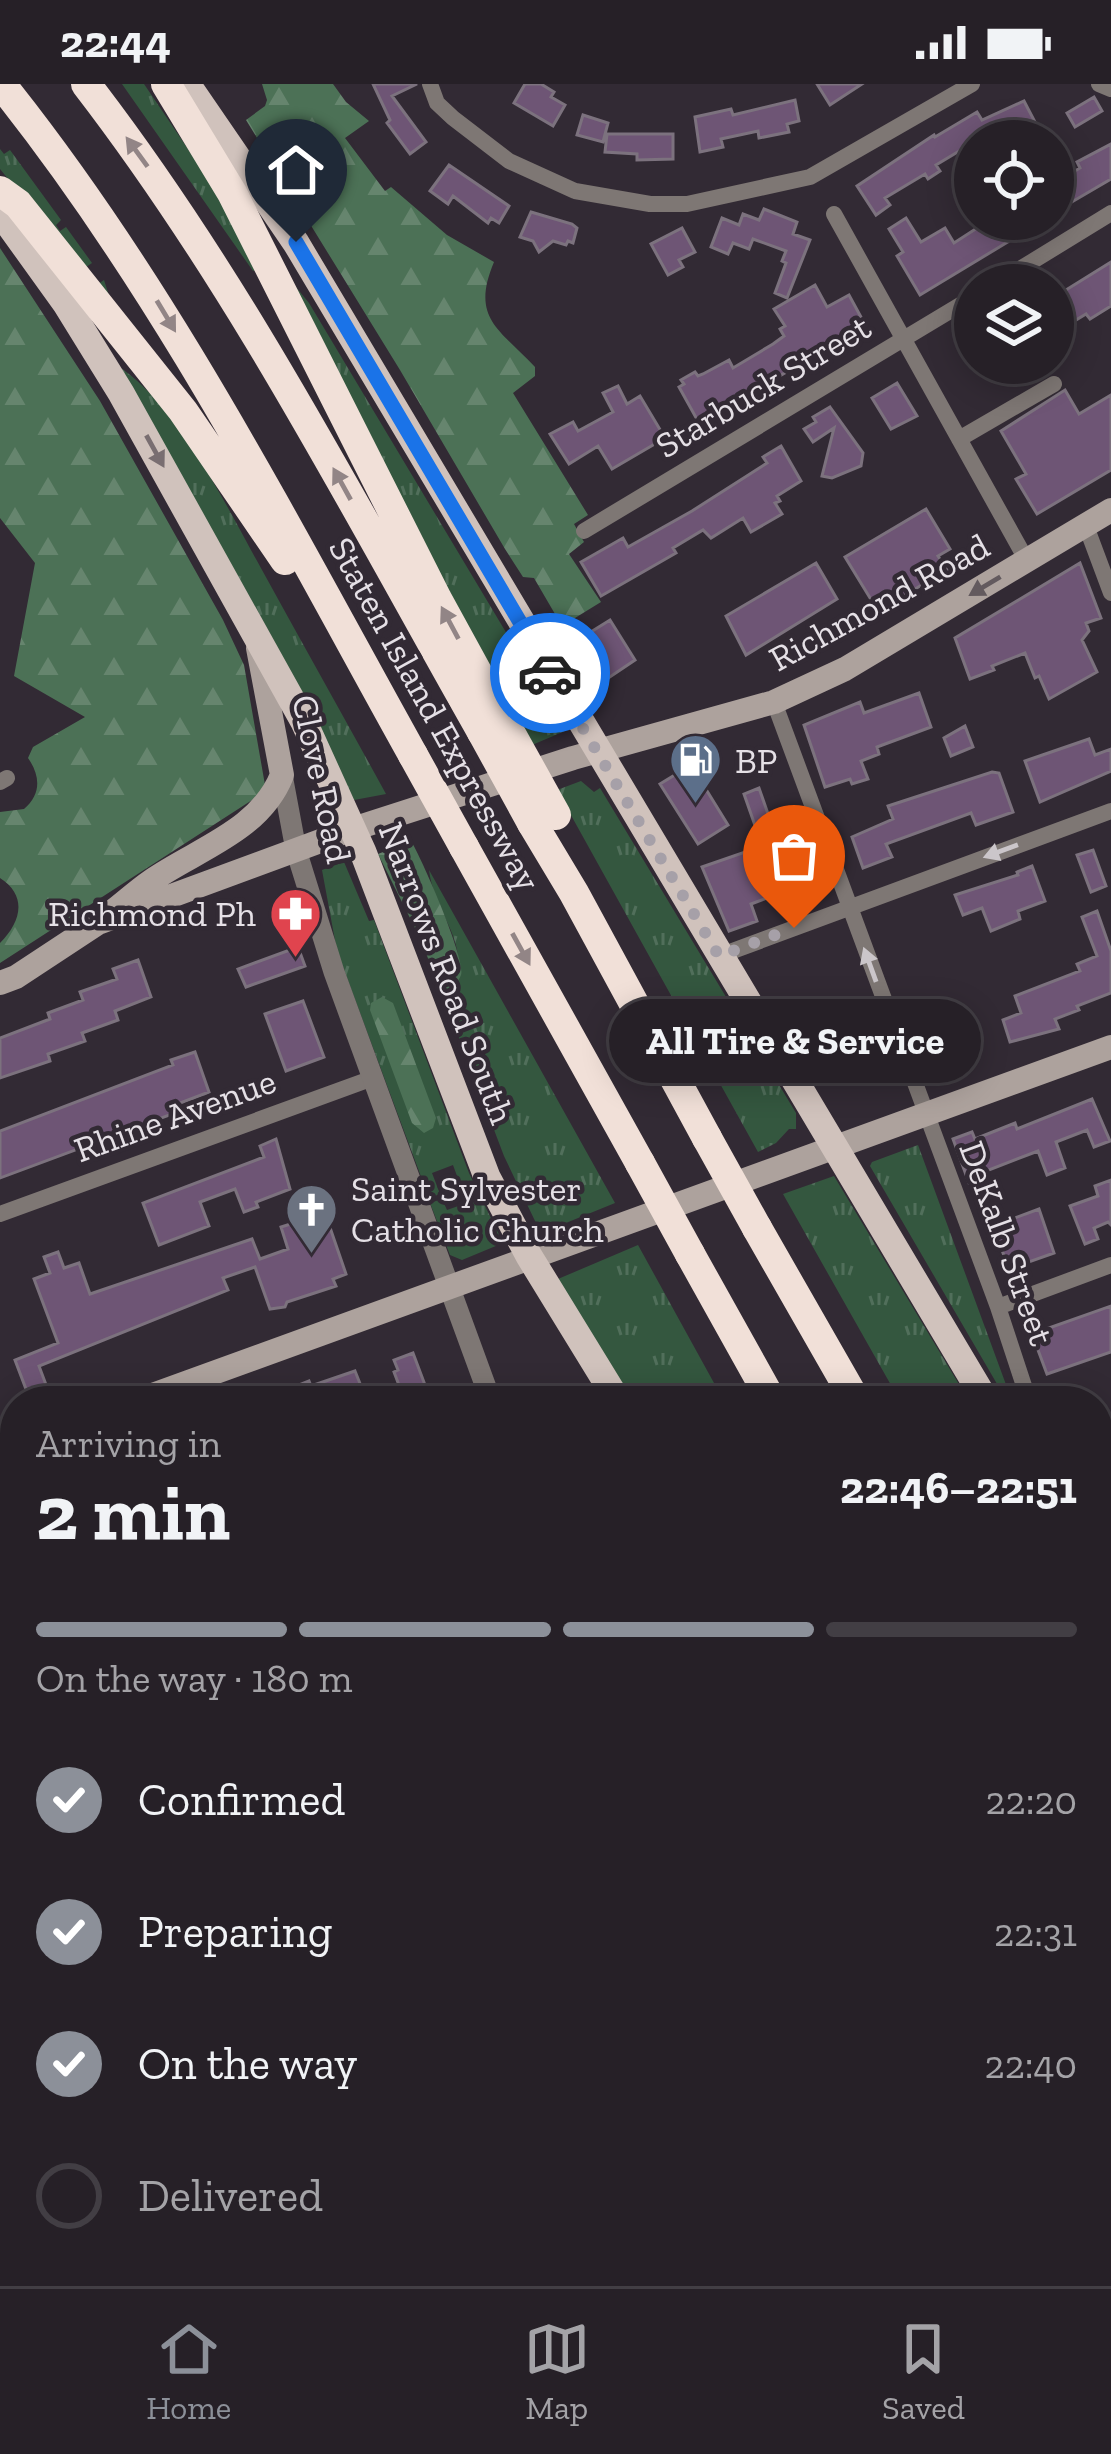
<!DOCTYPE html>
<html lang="en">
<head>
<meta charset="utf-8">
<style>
  :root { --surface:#262027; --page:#322d33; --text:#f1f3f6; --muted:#a4a3a7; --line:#423e44; --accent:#8c9099 }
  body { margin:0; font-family:"Zilla Slab",serif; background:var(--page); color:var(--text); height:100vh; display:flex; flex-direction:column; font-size:45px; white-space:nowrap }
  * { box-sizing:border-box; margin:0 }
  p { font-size:39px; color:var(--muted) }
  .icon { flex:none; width:66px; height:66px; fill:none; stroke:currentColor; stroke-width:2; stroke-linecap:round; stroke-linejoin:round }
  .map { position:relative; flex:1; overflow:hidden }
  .drawer { position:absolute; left:0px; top:1302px; width:1113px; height:900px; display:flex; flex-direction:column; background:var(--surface); border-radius:48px 48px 0 0; box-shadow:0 6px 30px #0003,0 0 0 3px var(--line) }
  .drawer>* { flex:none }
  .tools { position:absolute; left:954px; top:36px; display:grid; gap:24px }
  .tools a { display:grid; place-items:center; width:120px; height:120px; border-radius:50%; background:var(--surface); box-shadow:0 6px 30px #0003,0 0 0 3px var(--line); font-size:60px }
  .pin { position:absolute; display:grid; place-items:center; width:102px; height:102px; color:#fff; margin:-123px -51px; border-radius:50% 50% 50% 0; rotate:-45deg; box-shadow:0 0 12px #0007 }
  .pin .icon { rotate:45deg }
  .courier { position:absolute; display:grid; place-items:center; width:120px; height:120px; margin:-60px; border:9px solid #1a73e8; border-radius:50%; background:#fff; color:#222; box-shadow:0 3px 15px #0007 }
  .bubble { position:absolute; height:84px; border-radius:42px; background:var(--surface); box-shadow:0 6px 30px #0003,0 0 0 3px var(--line); font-size:39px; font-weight:800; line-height:84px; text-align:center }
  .headline em { font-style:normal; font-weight:800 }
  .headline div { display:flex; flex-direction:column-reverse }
  .headline { display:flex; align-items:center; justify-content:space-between; height:204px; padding:0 36px }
  h1 { font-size:78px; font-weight:800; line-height:90px }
  .bar { display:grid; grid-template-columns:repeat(4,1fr); gap:18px 12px; align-content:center; height:144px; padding:0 36px }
  .bar i { height:15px; border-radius:9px; background:var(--line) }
  .bar .active { background:var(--accent) }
  .bar p { grid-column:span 4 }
  ol { padding:0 36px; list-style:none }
  li { display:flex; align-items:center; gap:36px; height:132px }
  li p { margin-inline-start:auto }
  li .icon { padding:12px; border-radius:50%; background:var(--accent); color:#fff; stroke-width:4 }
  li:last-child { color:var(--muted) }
  li i { width:66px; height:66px; border:6px solid var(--line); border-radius:50% }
  .status { display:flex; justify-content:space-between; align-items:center; height:84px; padding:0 60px; background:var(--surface); direction:ltr }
  .status svg { height:33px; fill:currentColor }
  .menu { display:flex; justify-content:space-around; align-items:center; height:168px; border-top:3px solid var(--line); background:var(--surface); font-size:33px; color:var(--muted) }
  .menu a { display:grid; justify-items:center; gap:6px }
  .menu .active { color:var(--accent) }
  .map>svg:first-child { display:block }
  .grass { fill:url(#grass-tufts) }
  .forest { fill:url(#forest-firs) }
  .building { fill:#6e5575; stroke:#7c727e; stroke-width:3 }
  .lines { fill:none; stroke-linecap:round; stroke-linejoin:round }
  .minor { stroke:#7e7774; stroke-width:16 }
  .tertiary { stroke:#7e7774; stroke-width:21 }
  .secondary { stroke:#ada29d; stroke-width:24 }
  .primary { stroke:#d0c2bc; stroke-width:27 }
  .motorway { stroke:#f1e0d8; stroke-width:30 }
  .motorway-bridge { stroke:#f1e0d8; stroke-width:30 }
  .oneway { fill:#928586 }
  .oneway2 { fill:#796e71 }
  .oneway3 { fill:#635a5e }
  .oneway4 { fill:#cbc6ca }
  .done { stroke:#a6a0a8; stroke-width:12; stroke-dasharray:0 21.6 }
  .route { stroke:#1a73e8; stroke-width:15 }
  .labels { text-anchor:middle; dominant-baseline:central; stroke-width:9; stroke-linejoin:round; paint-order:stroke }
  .street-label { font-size:36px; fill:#e5e0e6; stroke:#322a34 }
  .poi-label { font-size:36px; fill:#e5e0e6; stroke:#322a34; text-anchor:start }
</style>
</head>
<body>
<div class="status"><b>22:44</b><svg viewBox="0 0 49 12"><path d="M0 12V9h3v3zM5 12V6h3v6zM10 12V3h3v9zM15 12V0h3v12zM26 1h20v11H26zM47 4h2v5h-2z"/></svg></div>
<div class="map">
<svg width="1111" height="2202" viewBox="0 0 1111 2202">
  <defs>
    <pattern id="grass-tufts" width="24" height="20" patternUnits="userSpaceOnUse" patternTransform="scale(3)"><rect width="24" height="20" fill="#34573f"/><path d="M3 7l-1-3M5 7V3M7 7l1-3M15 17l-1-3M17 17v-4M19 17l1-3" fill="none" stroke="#516f5b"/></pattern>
    <pattern id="forest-firs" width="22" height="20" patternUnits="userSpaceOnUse" patternTransform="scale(3)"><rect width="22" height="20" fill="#4c7156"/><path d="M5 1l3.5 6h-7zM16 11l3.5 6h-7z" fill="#66856e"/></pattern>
  </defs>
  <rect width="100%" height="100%" fill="#322a34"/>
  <path class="grass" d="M 122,0 L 144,0 L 209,96 L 259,184 L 253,187 Z
    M 0,65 L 4,70 L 10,66 L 61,136 L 56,141 L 60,147 L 66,143 L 92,179 L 86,183 L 98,200 L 104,196 L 113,224 L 0,85 Z
    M 291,197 L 309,219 L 565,647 L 532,661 L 440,494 Z
    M 121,284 C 181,326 226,422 262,486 C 303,561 345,635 386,710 L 354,716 L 273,555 Z
    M 581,697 L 594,708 L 600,704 L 796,1029 L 796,1045 L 789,1045 L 776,1059 L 758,1068 L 557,706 Z
    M 344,778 L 369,837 L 374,836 L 469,1089 L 503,1159 L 462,1176 L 450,1171 L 430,1119 L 442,1115 L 447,1126 L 467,1119 L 453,1081 L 432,1089 L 440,1110 L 429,1114 L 337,867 L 322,786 Z
    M 429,786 L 615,1119 L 556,1143 L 536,1139 L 504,1072 L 444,914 C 481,867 435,835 429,786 Z
    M 918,1061 L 1012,1317 L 1007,1317 L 870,1082 L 872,1078 Z
    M 834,1092 L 969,1317 L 900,1317 L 783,1110 Z
    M 638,1161 L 714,1299 L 706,1303 L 709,1311 L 718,1307 L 723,1317 L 629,1317 L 558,1195 Z
    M 1098,1534 L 1111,1556 L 1111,1673 L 1098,1655 Z"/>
  <path class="forest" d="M 262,0 L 333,0 L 346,18 L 369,37 L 345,54 L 385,107 L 391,103 L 447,151 L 494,178 C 470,235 500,245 535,283 L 535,292 L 513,309 L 588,431 L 574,440 L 584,458 L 569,470 L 601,518 L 562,542 L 534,494 L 523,493 L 505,465 L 400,286 L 246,36 L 265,22 L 267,16 Z
    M 0,164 L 100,317 L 223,536 L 244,581 L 265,701 L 260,711 L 0,879 L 0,859 C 21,838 28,812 0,794 L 0,728 L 24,725 C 42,710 40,691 28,674 L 33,663 L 85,633 L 14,592 L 35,479 L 0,434 Z
    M 411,757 C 422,775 466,875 461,891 C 458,899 449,908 444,914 L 419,852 L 378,770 Z
    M 382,913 L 393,919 L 436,1034 L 433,1044 L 424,1049 L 412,1039 L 370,926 L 371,919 Z
    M 188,2187 L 289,2187 L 249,2202 L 193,2202 Z"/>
  <path class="building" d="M 373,0 L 417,0 L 392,12 L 426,58 L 410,70 L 387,39 L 390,36 Z
    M 525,0 L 541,0 L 554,8 L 551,13 L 565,21 L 553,42 L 514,19 Z
    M 817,0 L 862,0 L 830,21 Z
    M 1094,13 L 1102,27 L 1075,43 L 1067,29 Z
    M 795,16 L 799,37 L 787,40 L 789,48 L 759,54 L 758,47 L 721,55 L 723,63 L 700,68 L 695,33 L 731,25 L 733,31 Z
    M 1024,17 L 1036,40 L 1009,57 L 1004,57 L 996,45 L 936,81 L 940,87 L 928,95 L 925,90 L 885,114 L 890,121 L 876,131 L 857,102 L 934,51 L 935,53 L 977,28 L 982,36 Z
    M 583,31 L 608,39 L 603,58 L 577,51 Z
    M 607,50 L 673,50 L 673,75 L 637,76 L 637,70 L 605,68 Z
    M 1111,60 L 1111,95 L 1053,129 L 1053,100 L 1080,84 L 1077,78 Z
    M 449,81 L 509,122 L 499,139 L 491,134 L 488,139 L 453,112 L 448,120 L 430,107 Z
    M 764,125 L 797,138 L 793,150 L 810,156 L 787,214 L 775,209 L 786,179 L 782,177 L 786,167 L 753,155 L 749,165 L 733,159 L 728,170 L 711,163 L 722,134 L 739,141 L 743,130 L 759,136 Z
    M 531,128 L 572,140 L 577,144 L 573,159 L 568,157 L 566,161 L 553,157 L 539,168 L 533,157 L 520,153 Z
    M 906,134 L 921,158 L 945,144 L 954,159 L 991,135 L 1026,135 L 1011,144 L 1016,153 L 920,211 L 897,172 L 903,168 L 889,145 Z
    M 682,144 L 695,168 L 679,176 L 683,183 L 668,191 L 651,160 Z
    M 1111,178 L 1111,222 L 1090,235 L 1086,230 L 1053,250 L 1053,214 Z
    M 815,201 L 827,223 L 849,211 L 862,235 L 853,240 L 857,247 L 699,339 L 679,303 L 684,300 L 681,296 L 695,288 L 698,292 L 703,290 L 729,276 L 733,284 L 773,260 L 784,252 L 780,245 L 785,242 L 774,225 Z
    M 897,299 L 917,332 L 891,345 L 872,314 Z
    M 618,302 L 627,320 L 640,312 L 665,354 L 612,385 L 598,362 L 569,380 L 550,350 L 573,338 L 578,347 L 613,328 L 603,309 Z
    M 1065,306 L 1079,330 L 1111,311 L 1111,386 L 1037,430 L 1016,395 L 1026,390 L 1001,347 Z
    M 830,323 L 863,369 L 861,382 L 832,394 L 822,392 L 834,344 L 813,358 L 804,345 L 816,338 L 813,333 Z
    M 781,362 L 801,397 L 777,412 L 780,417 L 775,419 L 782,430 L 751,448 L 743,434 L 711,454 L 703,446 L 673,464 L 676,469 L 601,512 L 581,478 L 623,454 L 628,463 L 692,427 L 767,379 L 763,373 Z
    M 926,425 L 950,465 L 938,472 L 947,486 L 878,527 L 845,473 Z
    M 816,479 L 837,515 L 746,571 L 726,532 Z
    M 1080,479 L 1101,534 L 1086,539 L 1089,547 L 1082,556 L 1097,588 L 1049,615 L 1039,592 L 1035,594 L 1025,569 L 992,582 L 994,586 L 970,595 L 955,554 Z
    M 610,536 L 635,576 L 589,607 L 572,580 L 596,566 L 586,551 Z
    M 919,609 L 931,643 L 877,663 L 879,670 L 861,677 L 868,695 L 852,700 L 850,695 L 825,703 L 804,641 L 860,618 L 864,629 Z
    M 965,642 L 973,663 L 951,672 L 944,654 Z
    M 1089,655 L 1095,671 L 1111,665 L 1111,687 L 1040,718 L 1025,677 Z
    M 691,681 L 728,741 L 698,760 L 660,700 Z
    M 992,688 L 999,689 L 1013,728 L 976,741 L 971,729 L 886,760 L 892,773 L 863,784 L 852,753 L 893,735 L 888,722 Z
    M 759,704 L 782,770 L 792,767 L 804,801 L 779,810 L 744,710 Z
    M 1093,766 L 1106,802 L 1091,808 L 1077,771 Z
    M 745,768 L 772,812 L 751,820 L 757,837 L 729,847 L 702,783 Z
    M 1032,782 L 1045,817 L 1018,827 L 1020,835 L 991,847 L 982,824 L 963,831 L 955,811 L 1018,791 L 1017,788 Z
    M 1097,827 L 1111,867 L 1111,909 L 1077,922 L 1079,926 L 1055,935 L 1059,945 L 1010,958 L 1003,936 L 1021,929 L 1015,912 L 1080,887 L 1077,880 L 1097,872 L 1082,833 Z
    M 298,863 L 305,882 L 246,903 L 238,885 Z
    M 138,876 L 151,913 L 115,927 L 118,936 L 82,949 L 85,957 L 48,970 L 50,977 L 0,994 L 0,954 L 50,935 L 48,929 L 83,916 L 80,908 L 117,895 L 113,885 Z
    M 303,917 L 324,973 L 286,987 L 265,930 Z
    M 195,968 L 209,1008 L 172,1022 L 175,1029 L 0,1094 L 0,1047 L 173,981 L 171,976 Z
    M 1092,1015 L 1110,1057 L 1094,1063 L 1087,1046 L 1056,1058 L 1065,1084 L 1047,1091 L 1038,1067 L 986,1087 L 988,1092 L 969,1099 L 953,1055 L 972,1048 L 975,1055 L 1015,1039 L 1017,1045 Z
    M 276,1055 L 290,1105 L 256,1118 L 258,1123 L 244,1128 L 235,1105 L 200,1118 L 209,1142 L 159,1161 L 143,1119 L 264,1073 L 260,1062 Z
    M 1111,1096 L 1111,1141 L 1108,1138 L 1094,1144 L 1098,1155 L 1085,1160 L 1070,1122 L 1098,1112 L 1095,1102 Z
    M 1039,1125 L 1054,1169 L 1009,1185 L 993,1142 Z
    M 325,1129 L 346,1190 L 333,1195 L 336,1202 L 287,1218 L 285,1223 L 270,1225 L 255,1183 L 223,1194 L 228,1206 L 39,1282 L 48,1306 L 29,1313 L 15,1276 L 58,1259 L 34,1195 L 50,1189 L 44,1173 L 58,1168 L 64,1184 L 79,1179 L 90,1210 L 252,1155 L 260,1175 L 288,1165 L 281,1143 Z
    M 1111,1222 L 1111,1268 L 1047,1290 L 1032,1250 Z
    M 413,1269 L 431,1317 L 405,1317 L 394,1288 L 398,1286 L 394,1276 Z
    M 355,1287 L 363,1307 L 335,1317 L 276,1317 L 293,1309 L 291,1304 L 309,1297 L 311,1302 Z
    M 3,1486 L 15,1523 L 15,1542 L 0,1547 Z
    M 0,1911 L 15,1922 L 15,1980 L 0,2002 Z
    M 107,2187 L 161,2187 L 167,2202 L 113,2202 Z
    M 956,2187 L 1078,2187 L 1079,2189 L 1043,2202 L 921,2202 Z"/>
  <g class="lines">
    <path class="minor" d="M 430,0 L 437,19 L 453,34 L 509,77 L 575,107 L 650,120 L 687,120 L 810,93 L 972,0
      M 1099,0 L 1111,5
      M 834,130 L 1027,477
      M 994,201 L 1111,129
      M 959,355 L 1054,300
      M 1086,442 L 1111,509
      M 584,447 L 975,212
      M 774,618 L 998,1223 L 1029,1317
      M 0,698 L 7,694
      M 719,872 L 1111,727
      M 0,1130 L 373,994
      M 998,1223 L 1111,1181
      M 1098,1413 L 1111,1408
      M 0,1585 L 15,1580
      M 0,1681 L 15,1718
      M 0,1876 L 15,1855
      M 1098,2104 L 1111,2126
      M 0,2169 L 15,2165
      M 67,2187 L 74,2202
      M 793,2202 L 847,2187"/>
    <path class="tertiary" d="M 282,691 L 296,766 L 334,888 L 491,1317
      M 815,2187 L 821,2202"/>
    <path class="secondary" d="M 113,827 C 126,817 138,806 151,797 C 197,765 260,747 282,691 L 258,564
      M 0,899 L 16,893 L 98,839 L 353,745 L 573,674 L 774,618 L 845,585 L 1111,426
      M 136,1317 L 1111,963
      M 0,1367 L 15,1361"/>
    <path class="primary" d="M 187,0 L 296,159 L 986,1317
      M 0,128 L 66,220 L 121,309 L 304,638 L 363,768 L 487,1093 L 529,1172 L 618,1317
      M 1098,1505 L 1111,1527
      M 1098,2042 L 1111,2056"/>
    <path class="motorway" d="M 1,0 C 166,206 285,441 413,671
      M 86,0 C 241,201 357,428 482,648
      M 166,0 L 232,109 L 437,515 L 506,641
      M 0,107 L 18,120 L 183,327 L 285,476
      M 532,739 L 574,809 L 707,1054
      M 464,763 L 640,1079
      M 757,1144 L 856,1317
      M 690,1170 L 772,1317
      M 1098,1685 L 1111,1701
      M 1098,1748 L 1111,1769
      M 1098,1867 L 1111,1886
      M 1098,1953 L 1111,1975"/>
    <path class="motorway-bridge" d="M 506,641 L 556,731
      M 482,648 L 532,739
      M 413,671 L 464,763
      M 707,1054 L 757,1144
      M 640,1079 L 690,1170"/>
  </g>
  <defs><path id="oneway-solid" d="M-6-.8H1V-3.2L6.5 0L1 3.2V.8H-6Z" transform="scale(3)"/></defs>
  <g class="oneway">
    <use href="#oneway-solid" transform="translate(137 68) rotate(-126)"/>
    <use href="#oneway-solid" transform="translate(166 232) rotate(59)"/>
    <use href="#oneway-solid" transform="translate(342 400) rotate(-119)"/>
    <use href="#oneway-solid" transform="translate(450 539) rotate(-118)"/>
    <use href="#oneway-solid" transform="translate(521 865) rotate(61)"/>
  </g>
  <use class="oneway2" href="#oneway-solid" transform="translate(155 367) rotate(61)"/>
  <use class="oneway3" href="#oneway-solid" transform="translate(985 502) rotate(149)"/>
  <g class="oneway4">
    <use href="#oneway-solid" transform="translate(1001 767) rotate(160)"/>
    <use href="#oneway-solid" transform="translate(870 881) rotate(-110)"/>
  </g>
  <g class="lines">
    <path class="done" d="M 550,589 L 719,872 L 794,844"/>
    <path class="route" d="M 296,158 L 550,589"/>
  </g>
  <defs>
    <symbol id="fuel-pin" viewBox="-11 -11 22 30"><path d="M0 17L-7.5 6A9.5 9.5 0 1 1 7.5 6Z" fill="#5c6f8a" stroke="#322a34"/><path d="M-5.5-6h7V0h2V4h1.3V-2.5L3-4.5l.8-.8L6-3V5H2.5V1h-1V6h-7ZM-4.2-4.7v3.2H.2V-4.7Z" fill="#fff"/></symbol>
    <symbol id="pharmacy-pin" viewBox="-11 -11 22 30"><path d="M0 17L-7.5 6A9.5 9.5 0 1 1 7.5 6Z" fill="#e0444e" stroke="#322a34"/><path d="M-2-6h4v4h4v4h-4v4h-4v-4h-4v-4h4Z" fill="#fff"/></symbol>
    <symbol id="church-pin" viewBox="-11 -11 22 30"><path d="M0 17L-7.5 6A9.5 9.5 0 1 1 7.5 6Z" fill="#6b7280" stroke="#322a34"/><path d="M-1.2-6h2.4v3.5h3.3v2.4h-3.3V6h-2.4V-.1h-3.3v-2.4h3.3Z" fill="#fff"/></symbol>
  </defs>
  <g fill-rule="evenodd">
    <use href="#fuel-pin" x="666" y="646" width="59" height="81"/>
    <use href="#pharmacy-pin" x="266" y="800" width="59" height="81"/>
    <use href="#church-pin" x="282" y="1096" width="59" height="81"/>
  </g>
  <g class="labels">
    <g class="street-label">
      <text transform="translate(763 302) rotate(-31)">Starbuck Street</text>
      <text transform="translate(879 518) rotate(-29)">Richmond Road</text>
      <text transform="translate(435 630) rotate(61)">Staten Island Expressway</text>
      <text transform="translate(322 695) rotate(78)">Clove Road</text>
      <text transform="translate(447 889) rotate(69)">Narrows Road South</text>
      <text transform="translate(175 1031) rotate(-20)">Rhine Avenue</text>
      <text transform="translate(1007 1159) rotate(70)">DeKalb Street</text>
    </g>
    <g class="poi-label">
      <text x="735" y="676">BP</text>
      <text x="256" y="829" text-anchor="end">Richmond Ph</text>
      <text x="351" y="1104">Saint Sylvester<tspan x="351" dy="41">Catholic Church</tspan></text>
    </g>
  </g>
</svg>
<div class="tools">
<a><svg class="icon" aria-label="locate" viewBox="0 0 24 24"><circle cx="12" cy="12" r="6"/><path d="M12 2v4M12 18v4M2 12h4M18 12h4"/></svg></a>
<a><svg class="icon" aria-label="layers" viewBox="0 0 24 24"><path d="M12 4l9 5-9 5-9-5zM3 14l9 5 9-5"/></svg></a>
</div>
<div class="pin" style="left:794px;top:844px;background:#ea580c"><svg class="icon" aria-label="bag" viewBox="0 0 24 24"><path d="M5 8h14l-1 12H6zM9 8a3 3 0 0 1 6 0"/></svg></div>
<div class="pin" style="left:296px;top:158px;background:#1f2937"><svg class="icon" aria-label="home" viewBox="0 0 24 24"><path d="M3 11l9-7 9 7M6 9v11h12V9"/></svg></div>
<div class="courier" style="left:550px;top:589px"><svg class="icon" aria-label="car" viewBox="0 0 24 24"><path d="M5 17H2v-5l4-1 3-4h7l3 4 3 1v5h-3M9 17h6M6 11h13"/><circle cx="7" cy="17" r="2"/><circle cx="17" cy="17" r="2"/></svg></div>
<div class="bubble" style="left:609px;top:915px;width:372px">All Tire &amp; Service</div>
<section class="drawer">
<div class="headline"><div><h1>2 min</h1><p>Arriving in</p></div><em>22:46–22:51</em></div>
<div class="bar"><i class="active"></i><i class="active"></i><i class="active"></i><i></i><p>On the way · 180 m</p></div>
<ol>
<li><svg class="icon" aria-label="check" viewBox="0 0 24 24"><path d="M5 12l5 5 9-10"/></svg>Confirmed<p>22:20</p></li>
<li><svg class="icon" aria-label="check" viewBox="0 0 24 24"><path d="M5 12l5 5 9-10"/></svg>Preparing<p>22:31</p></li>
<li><svg class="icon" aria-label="check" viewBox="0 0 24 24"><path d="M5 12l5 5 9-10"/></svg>On the way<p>22:40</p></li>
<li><i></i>Delivered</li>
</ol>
</section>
</div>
<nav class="menu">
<a class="active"><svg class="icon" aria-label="home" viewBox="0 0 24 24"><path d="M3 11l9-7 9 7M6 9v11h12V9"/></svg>Home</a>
<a><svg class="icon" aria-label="map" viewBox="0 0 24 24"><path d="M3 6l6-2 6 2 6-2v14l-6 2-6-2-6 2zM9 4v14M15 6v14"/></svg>Map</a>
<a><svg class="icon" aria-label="saved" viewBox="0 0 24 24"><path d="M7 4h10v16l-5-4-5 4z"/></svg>Saved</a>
</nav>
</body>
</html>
